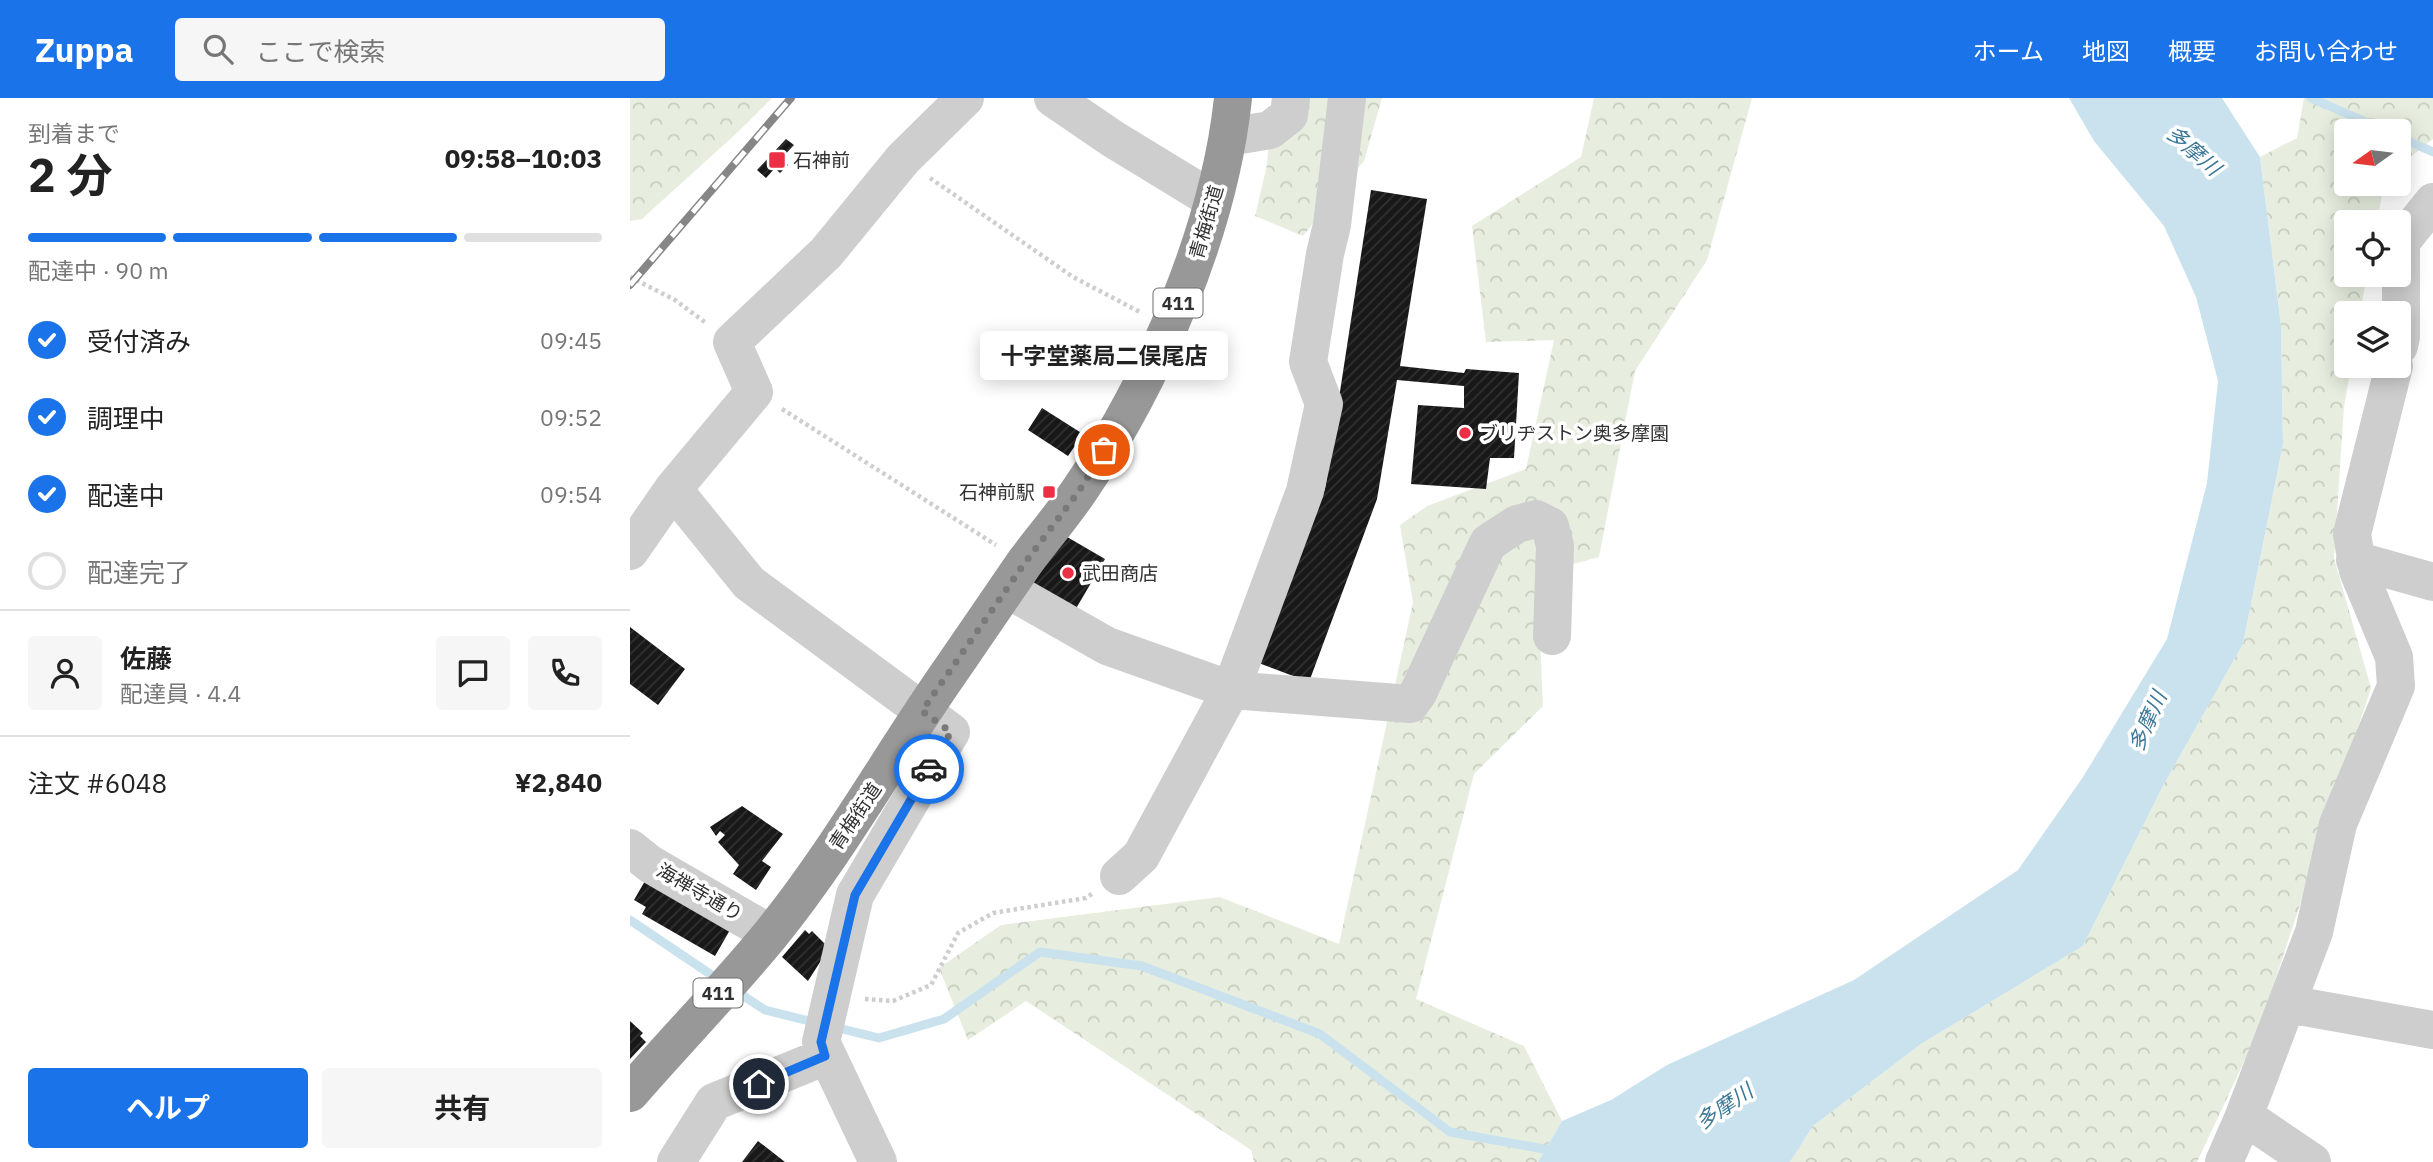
<!DOCTYPE html>
<html lang="ja">
<head>
<meta charset="utf-8">
<style>
  :root { --surface:#fff; --page:#f6f6f6; --text:#222; --muted:#767676; --line:#e0e0e0; --accent:#1a73e8 }
  body { margin:0; font-family:"IBM Plex Sans","Noto Sans JP",sans-serif; background:var(--page); color:var(--text); height:100vh; display:flex; flex-direction:column; font-size:26px; white-space:nowrap }
  * { box-sizing:border-box; margin:0 }
  p { font-size:23px; color:var(--muted) }
  .icon { flex:none; width:38px; height:38px; fill:none; stroke:currentColor; stroke-width:2; stroke-linecap:round; stroke-linejoin:round }
  .map { position:relative; flex:1; overflow:hidden }
  .drawer { display:flex; flex-direction:column; background:var(--surface); width:630px }
  .drawer>* { flex:none }
  .needle { width:46px; rotate:256deg }
  .tools { position:absolute; left:1704px; top:21px; display:grid; gap:14px }
  .tools a { display:grid; place-items:center; width:77px; height:77px; border-radius:7px; background:var(--surface); box-shadow:0 4px 18px #0003; font-size:35px }
  .pin { position:absolute; display:grid; place-items:center; width:60px; height:60px; color:#fff; margin:-30px; border:4px solid #fff; border-radius:50%; box-shadow:0 2px 7px #0007 }
  .courier { position:absolute; display:grid; place-items:center; width:70px; height:70px; margin:-35px; border:5px solid #1a73e8; border-radius:50%; background:#fff; color:#222; box-shadow:0 2px 9px #0007 }
  .bubble { position:absolute; height:49px; border-radius:7px; background:var(--surface); box-shadow:0 4px 18px #0003; font-size:23px; font-weight:700; line-height:49px; text-align:center }
  .headline em { font-style:normal; font-weight:700 }
  .headline div { display:flex; flex-direction:column-reverse }
  .headline { display:flex; align-items:center; justify-content:space-between; height:119px; padding:0 28px }
  h1 { font-size:46px; font-weight:700; line-height:52px }
  .bar { display:grid; grid-template-columns:repeat(4,1fr); gap:10px 7px; align-content:center; height:84px; padding:0 28px }
  .bar i { height:9px; border-radius:5px; background:var(--line) }
  .bar .on { background:var(--accent) }
  .bar p { grid-column:span 4 }
  .line { display:flex; align-items:center; gap:18px; padding:0 28px; border-top:2px solid var(--line) }
  .line div { flex:1 }
  .round { display:grid; place-items:center; flex:none; width:74px; height:74px; border-radius:7px; background:var(--page) }
  ol { padding:0 28px; list-style:none }
  li { display:flex; align-items:center; gap:21px; height:77px }
  li p { margin-inline-start:auto }
  li .icon { padding:7px; border-radius:50%; background:var(--accent); color:#fff; stroke-width:4 }
  li:last-child { color:var(--muted) }
  li i { width:38px; height:38px; border:4px solid var(--line); border-radius:50% }
  .primary-button { display:flex; gap:14px; margin-top:auto; padding:14px 28px }
  .primary-button a { flex:1; height:80px; border-radius:7px; background:var(--accent); color:#fff; font-size:28px; font-weight:700; line-height:80px; text-align:center }
  .primary-button a+a { background:var(--page); color:var(--text) }
  header { display:flex; align-items:center; gap:42px; box-sizing:border-box; height:98px; padding:0 35px; background:var(--accent); color:#fff }
  header strong { font-size:33px }
  nav { display:flex; gap:38px; margin-inline-start:auto; font-size:24px }
  .search { width:490px; height:63px; background:var(--page); display:flex; align-items:center; gap:18px; box-sizing:border-box; padding:0 24px; border-radius:7px; color:var(--muted); font-size:26px }
  main { display:flex; flex:1; min-height:0 }
  .map>svg:first-child { display:block }
  .forest { fill:url(#forest-crowns) }
  .water { fill:#cae2ee }
  .lines { fill:none; stroke-linecap:round; stroke-linejoin:round }
  .stream { stroke:#cae2ee; stroke-width:9 }
  .building { fill:url(#building-hatch) }
  .path { stroke:#cecece; stroke-width:4.5; stroke-dasharray:3.5 3.5; stroke-linecap:butt }
  .minor { stroke:#cecece; stroke-width:38 }
  .highway { stroke:#989898; stroke-width:38 }
  .rail-casing { stroke:#868686; stroke-width:8 }
  .rail { stroke:#fff; stroke-width:5; stroke-dasharray:16; stroke-linecap:butt }
  .done { stroke:#797979; stroke-width:7; stroke-dasharray:0 12.6 }
  .route { stroke:#1a73e8; stroke-width:9 }
  .poi-dot { fill:#ec2f44; stroke:#fff; stroke-width:2.5 }
  .labels { text-anchor:middle; dominant-baseline:central; stroke-width:7; stroke-linejoin:round; paint-order:stroke }
  .shield { fill:#fff; stroke:#6f6f6f; stroke-width:2 }
  .shield-label { font-size:18px; font-weight:bold; fill:#313131 }
  .poi-label { font-size:19px; fill:#313131; stroke:#fff; text-anchor:start }
  .street-label { font-size:19px; fill:#313131; stroke:#fff }
  .water-label { font-size:21px; font-style:italic; fill:#3b7797; stroke:#fff }
</style>
</head>
<body>
<header>
<strong>Zuppa</strong>
<div class="search"><svg class="icon" aria-label="search" viewBox="0 0 24 24"><circle cx="10" cy="10" r="6"/><path d="M15 15l6 6"/></svg>ここで検索</div>
<nav><a>ホーム</a><a>地図</a><a>概要</a><a>お問い合わせ</a></nav>
</header>
<main>
<section class="drawer">
<div class="headline"><div><h1>2 分</h1><p>到着まで</p></div><em>09:58–10:03</em></div>
<div class="bar"><i class="on"></i><i class="on"></i><i class="on"></i><i></i><p>配達中 · 90 m</p></div>
<ol>
<li><svg class="icon" aria-label="check" viewBox="0 0 24 24"><path d="M5 12l5 5 9-10"/></svg>受付済み<p>09:45</p></li>
<li><svg class="icon" aria-label="check" viewBox="0 0 24 24"><path d="M5 12l5 5 9-10"/></svg>調理中<p>09:52</p></li>
<li><svg class="icon" aria-label="check" viewBox="0 0 24 24"><path d="M5 12l5 5 9-10"/></svg>配達中<p>09:54</p></li>
<li><i></i>配達完了</li>
</ol>
<div class="line" style="height:126px"><a class="round"><svg class="icon" aria-label="person" viewBox="0 0 24 24"><circle cx="12" cy="8" r="4"/><path d="M4 21q1-7 8-7t8 7"/></svg></a><div><b>佐藤</b><p>配達員 · 4.4</p></div><a class="round"><svg class="icon" aria-label="chat" viewBox="0 0 24 24"><path d="M4 5h16v11H9l-5 4z"/></svg></a><a class="round"><svg class="icon" aria-label="phone" viewBox="0 0 24 24"><path d="M5 4h4l2 5-3 2q2 4 5 5l2-3 5 2v4C11 20 4 13 5 4z"/></svg></a></div>
<div class="line" style="height:91px"><div>注文 #6048</div><b>¥2,840</b></div>
<div class="primary-button"><a>ヘルプ</a><a>共有</a></div>
</section>
<div class="map">
<svg width="1803" height="1064" viewBox="0 0 1803 1064">
  <defs>
    <pattern id="forest-crowns" width="20" height="18" patternUnits="userSpaceOnUse" patternTransform="scale(1.75)"><rect width="20" height="18" fill="#e7eedf"/><path d="M2 6a3 3 0 1 1 6 0M12 15a3 3 0 1 1 6 0" fill="none" stroke="#c7cdc0"/></pattern>
    <pattern id="building-hatch" width="6" height="6" patternUnits="userSpaceOnUse" patternTransform="scale(1.75)"><rect width="6" height="6" fill="#181818"/><path d="M-1 1l2-2M0 6l6-6M5 7l2-2" fill="none" stroke="#313131"/></pattern>
  </defs>
  <rect width="100%" height="100%" fill="#fff"/>
  <path class="forest" d="M 0,0 L 142,0 L 109,33 L 12,121 L 0,123 Z
    M 642,0 L 752,0 L 734,63 L 673,138 L 625,118 L 637,67 Z
    M 964,0 L 1122,0 L 1077,162 L 1005,273 L 969,459 L 907,476 L 913,608 L 844,676 L 786,901 L 894,948 L 932,1023 L 908,1064 L 624,1064 L 621,1052 L 396,903 L 338,942 L 309,870 L 371,827 L 590,799 L 709,846 L 783,504 L 770,427 L 797,408 L 896,371 L 924,242 L 856,244 L 842,128 L 951,59 Z
    M 1674,0 L 1803,0 L 1803,41 L 1769,68 L 1769,33 L 1717,33 L 1717,86 L 1754,86 L 1747,124 L 1717,124 L 1717,177 L 1737,177 L 1730,215 L 1717,215 L 1717,268 L 1721,268 L 1714,309 L 1704,460 L 1741,590 L 1629,932 L 1567,1064 L 1160,1064 L 1183,1028 L 1291,946 L 1453,848 L 1533,688 L 1613,546 L 1653,346 L 1651,227 L 1630,59 L 1667,40 Z"/>
  <path class="water" d="M 1439,0 L 1592,0 L 1630,59 L 1651,227 L 1653,346 L 1613,546 L 1533,688 L 1453,848 L 1291,946 L 1183,1028 L 1160,1064 L 908,1064 L 932,1023 L 981,1002 L 1037,967 L 1224,882 L 1388,772 L 1453,679 L 1537,541 L 1577,385 L 1588,283 L 1566,199 L 1534,128 L 1464,43 Z"/>
  <g class="lines">
    <path class="stream" d="M 1681,0 L 1756,33
      M 1769,39 L 1803,54
      M 0,822 L 89,882
      M 103,891 L 135,912 L 187,925
      M 204,929 L 249,940 L 314,921 L 410,854 L 512,868 L 690,936 L 820,1034 L 925,1053"/>
  </g>
  <path class="building" d="M 156,41 L 164,47 L 151,61 L 158,67 L 150,75 L 145,70 L 136,80 L 127,72 Z
    M 741,92 L 797,101 L 770,268 L 834,275 L 836,271 L 889,275 L 884,360 L 860,360 L 856,391 L 781,386 L 788,307 L 834,310 L 834,288 L 767,282 L 747,401 L 679,584 L 626,564 L 695,391 Z
    M 412,310 L 453,336 L 438,358 L 398,332 Z
    M 432,436 L 475,461 L 444,514 L 401,489 Z
    M 0,529 L 55,571 L 28,607 L 0,586 Z
    M 112,708 L 153,736 L 132,763 L 141,769 L 126,792 L 103,776 L 109,767 L 88,744 L 95,737 L 90,733 L 86,738 L 80,729 Z
    M 19,776 L 104,825 L 85,858 L 12,816 L 16,809 L 4,802 Z
    M 175,832 L 179,836 L 182,833 L 199,850 L 178,883 L 152,859 Z
    M 0,923 L 13,935 L 10,938 L 16,944 L 0,961 Z
    M 128,1043 L 155,1064 L 112,1064 Z"/>
  <g class="lines">
    <path class="path" d="M 300,80 L 443,179 L 510,214
      M 0,179 L 45,202 L 76,225
      M 152,311 L 366,447
      M 235,901 L 263,903 L 301,887 L 328,835 L 363,815 L 456,800 L 463,795"/>
    <path class="minor" d="M 423,0 L 483,41 L 583,102
      M 599,39 L 640,32 L 659,17 L 661,0
      M 1769,248 L 1771,239 L 1771,144 L 1803,104
      M 0,453 L 43,391
      M 1725,462 L 1803,484
      M 377,491 L 477,548 L 601,592 L 780,606 L 788,595 L 858,445 L 887,426 L 906,421 L 920,428 L 925,448 L 922,538
      M 0,750 L 20,766 L 141,836
      M 489,778 L 511,758 L 601,592 L 675,393 L 694,306 L 678,264 L 695,156 L 702,127 L 717,0
      M 1657,906 L 1803,932
      M 1614,1018 L 1682,1064
      M 46,1064 L 84,1004 L 196,958
      M 248,1064 L 191,944 L 225,797 L 321,634 L 119,485 L 43,391 L 124,294 L 102,244 L 196,155 L 273,61 L 335,0
      M 1594,1064 L 1614,1018 L 1684,834 L 1708,726 L 1766,588 L 1764,559 L 1728,473 L 1722,436 L 1764,268"/>
    <path class="highway" d="M 0,995 C 46,942 96,891 141,836 C 209,752 260,659 321,572 C 346,536 370,500 395,464 C 413,440 432,418 449,393 C 524,283 589,133 603,0"/>
    <defs>
      <path id="rail" d="M 0,187 L 161,0"/>
    </defs>
    <use href="#rail" class="rail-casing"/>
    <use href="#rail" class="rail"/>
  </g>
  <g class="lines">
    <path class="done" d="M 299,671 L 321,634 L 292,613 L 394,466 L 449,393 L 474,352"/>
    <path class="route" d="M 129,986 L 195,958 L 191,944 L 225,797 L 299,671"/>
  </g>
  <g class="poi-dot">
    <rect x="138" y="53" width="18" height="18" rx="3.5"/>
    <circle cx="835" cy="335" r="7"/>
    <rect x="412" y="387" width="14" height="14" rx="3.5"/>
    <circle cx="438" cy="475" r="7"/>
  </g>
  <g class="labels">
    <g class="shield">
      <rect x="523.5" y="190.5" width="49" height="29" rx="5"/>
      <rect x="63.5" y="880.5" width="49" height="29" rx="5"/>
    </g>
    <g class="shield-label">
      <text x="548" y="205">411</text>
      <text x="88" y="895">411</text>
    </g>
    <g class="poi-label">
      <text x="163" y="62">石神前</text>
      <text x="849" y="335">ブリヂストン奥多摩園</text>
      <text x="405" y="394" text-anchor="end">石神前駅</text>
      <text x="452" y="475">武田商店</text>
    </g>
    <g class="street-label">
      <text transform="translate(576 124) rotate(-74)">青梅街道</text>
      <text transform="translate(225 718) rotate(-56)">青梅街道</text>
      <text transform="translate(70 794) rotate(30)">海禅寺通り</text>
    </g>
    <g class="water-label">
      <text transform="translate(1564 52) rotate(41)">多摩川</text>
      <text transform="translate(1517 623) rotate(-66)">多摩川</text>
      <text transform="translate(1094 1008) rotate(-34)">多摩川</text>
    </g>
  </g>
</svg>
<div class="tools">
<a><svg class="needle" viewBox="-14 -14 28 28"><path d="M0-13l5 13h-10z" fill="#e53935"/><path d="M0 13l5-13h-10z" fill="#767676"/></svg></a>
<a><svg class="icon" aria-label="locate" viewBox="0 0 24 24"><circle cx="12" cy="12" r="6"/><path d="M12 2v4M12 18v4M2 12h4M18 12h4"/></svg></a>
<a><svg class="icon" aria-label="layers" viewBox="0 0 24 24"><path d="M12 4l9 5-9 5-9-5zM3 14l9 5 9-5"/></svg></a>
</div>
<div class="pin" style="left:474px;top:352px;background:#ea580c"><svg class="icon" aria-label="bag" viewBox="0 0 24 24"><path d="M5 8h14l-1 12H6zM9 8a3 3 0 0 1 6 0"/></svg></div>
<div class="pin" style="left:129px;top:986px;background:#1f2937"><svg class="icon" aria-label="home" viewBox="0 0 24 24"><path d="M3 11l9-7 9 7M6 9v11h12V9"/></svg></div>
<div class="courier" style="left:299px;top:671px"><svg class="icon" aria-label="car" viewBox="0 0 24 24"><path d="M5 17H2v-5l4-1 3-4h7l3 4 3 1v5h-3M9 17h6M6 11h13"/><circle cx="7" cy="17" r="2"/><circle cx="17" cy="17" r="2"/></svg></div>
<div class="bubble" style="left:350px;top:233px;width:248px">十字堂薬局二俣尾店</div>
</div>
</main>
</body>
</html>
